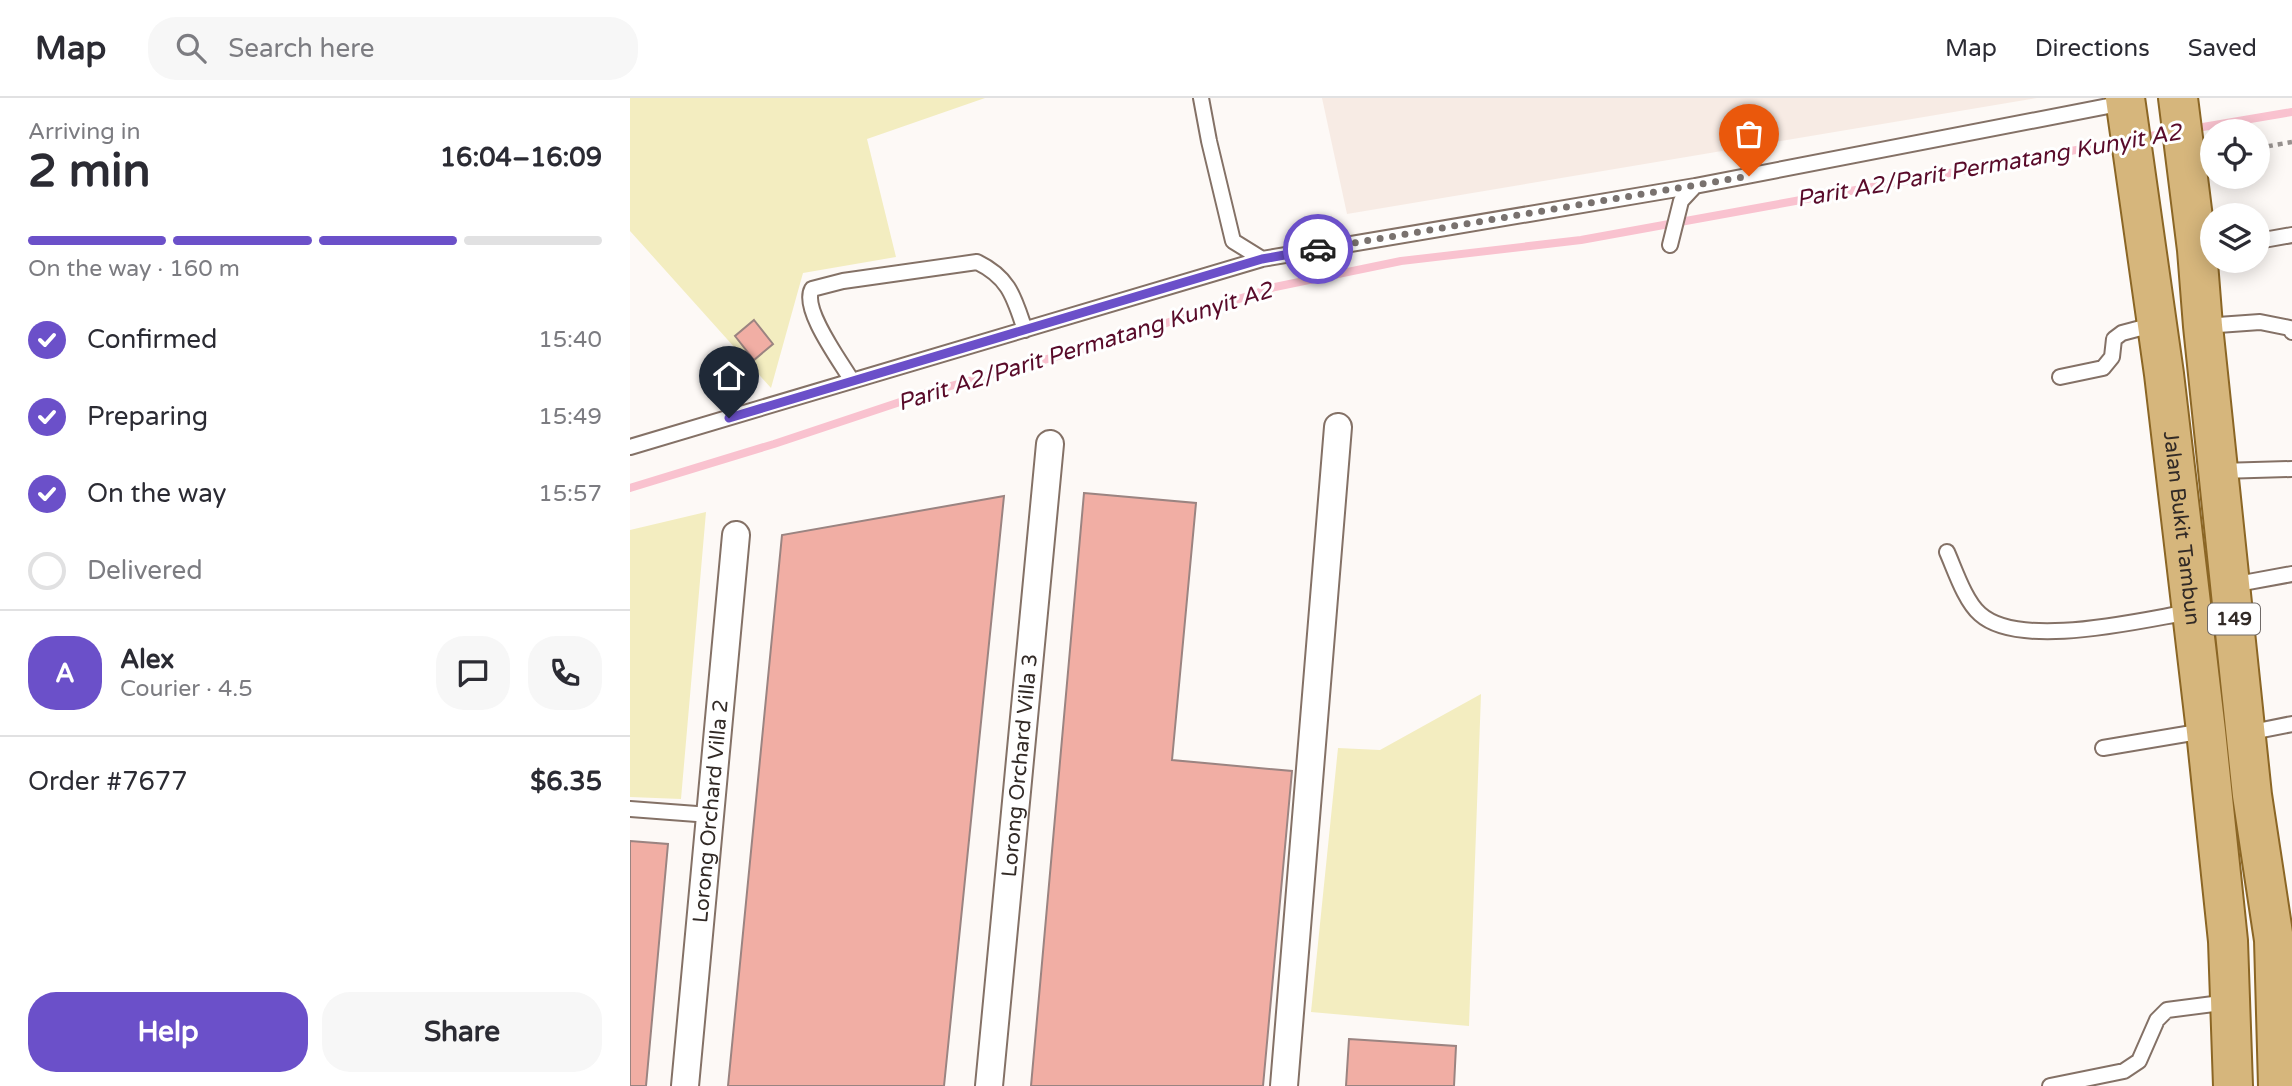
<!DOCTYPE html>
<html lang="en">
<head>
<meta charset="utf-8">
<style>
  :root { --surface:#fff; --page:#f7f7f7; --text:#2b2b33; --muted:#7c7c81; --line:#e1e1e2; --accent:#6b50c9 }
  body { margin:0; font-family:"Varela Round",sans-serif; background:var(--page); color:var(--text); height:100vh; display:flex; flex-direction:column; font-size:26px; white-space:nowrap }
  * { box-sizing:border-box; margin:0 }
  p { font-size:23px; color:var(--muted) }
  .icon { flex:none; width:38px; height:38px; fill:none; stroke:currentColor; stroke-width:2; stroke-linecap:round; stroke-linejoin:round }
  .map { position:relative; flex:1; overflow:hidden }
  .details { display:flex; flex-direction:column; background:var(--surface); width:630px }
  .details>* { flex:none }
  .buttons { position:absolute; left:1570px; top:21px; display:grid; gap:14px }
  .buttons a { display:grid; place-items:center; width:70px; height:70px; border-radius:50%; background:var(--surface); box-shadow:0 4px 18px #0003; font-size:35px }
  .pin { position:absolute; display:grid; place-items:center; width:60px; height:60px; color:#fff; margin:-72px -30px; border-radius:50% 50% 50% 0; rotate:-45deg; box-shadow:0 0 7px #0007 }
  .pin .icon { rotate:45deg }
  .courier { position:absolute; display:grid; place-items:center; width:70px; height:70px; margin:-35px; border:5px solid #6b50c9; border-radius:50%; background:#fff; color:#222; box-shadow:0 2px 9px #0007 }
  .overview em { font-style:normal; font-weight:700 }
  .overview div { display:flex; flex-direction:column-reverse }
  .overview { display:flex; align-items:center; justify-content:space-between; height:119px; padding:0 28px }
  h1 { font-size:46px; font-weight:700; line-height:52px }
  .bar { display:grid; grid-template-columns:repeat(4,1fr); gap:10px 7px; align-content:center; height:84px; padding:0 28px }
  .bar i { height:9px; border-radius:5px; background:var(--line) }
  .bar .on { background:var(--accent) }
  .bar p { grid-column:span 4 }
  .line { display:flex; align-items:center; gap:18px; padding:0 28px; border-top:2px solid var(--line) }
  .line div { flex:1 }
  .round { display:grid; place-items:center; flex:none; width:74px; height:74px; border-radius:28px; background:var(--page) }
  ol { padding:0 28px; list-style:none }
  li { display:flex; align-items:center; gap:21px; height:77px }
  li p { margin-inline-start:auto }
  li .icon { padding:7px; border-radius:50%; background:var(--accent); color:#fff; stroke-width:4 }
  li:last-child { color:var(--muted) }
  li i { width:38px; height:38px; border:4px solid var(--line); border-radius:50% }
  .action { display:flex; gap:14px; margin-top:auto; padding:14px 28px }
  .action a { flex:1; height:80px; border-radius:28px; background:var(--accent); color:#fff; font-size:28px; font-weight:700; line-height:80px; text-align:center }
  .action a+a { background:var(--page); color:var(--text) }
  header { display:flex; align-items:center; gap:42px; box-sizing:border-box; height:98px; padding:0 35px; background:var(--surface); border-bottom:2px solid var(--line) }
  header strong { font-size:33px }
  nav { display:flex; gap:38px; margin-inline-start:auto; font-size:24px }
  .search { width:490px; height:63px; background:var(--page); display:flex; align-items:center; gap:18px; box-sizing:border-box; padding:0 24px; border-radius:28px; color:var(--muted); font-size:26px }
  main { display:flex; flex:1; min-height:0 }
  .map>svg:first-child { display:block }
  .built { fill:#f7ebe4 }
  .green { fill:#f3edc0 }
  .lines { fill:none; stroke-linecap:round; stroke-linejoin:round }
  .stream { stroke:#f9c2cf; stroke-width:8 }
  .building { fill:#f1aea4; stroke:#9b8481; stroke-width:2 }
  .lane-casing { stroke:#847166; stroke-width:18 }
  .street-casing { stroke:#847166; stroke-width:30 }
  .primary-casing { stroke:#8b6625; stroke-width:42 }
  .path { stroke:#98928f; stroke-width:4.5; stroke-dasharray:5 5; stroke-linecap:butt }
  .lane { stroke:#fff; stroke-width:14 }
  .street { stroke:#fff; stroke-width:26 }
  .primary { stroke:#d6b67c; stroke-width:38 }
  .done { stroke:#79726f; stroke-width:7; stroke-dasharray:0 12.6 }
  .route { stroke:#6b50c9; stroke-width:9 }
  .labels { text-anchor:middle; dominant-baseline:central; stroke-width:6; stroke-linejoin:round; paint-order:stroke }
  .shield { fill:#fff; stroke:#706a67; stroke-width:2 }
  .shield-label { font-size:19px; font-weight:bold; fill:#322a26 }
  .street-label { font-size:21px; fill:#322a26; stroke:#fff }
  .water-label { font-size:23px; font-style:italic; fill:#590b2a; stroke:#fff }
</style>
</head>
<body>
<header>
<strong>Map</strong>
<div class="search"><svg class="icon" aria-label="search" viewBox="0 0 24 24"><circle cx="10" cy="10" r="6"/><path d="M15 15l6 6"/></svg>Search here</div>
<nav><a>Map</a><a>Directions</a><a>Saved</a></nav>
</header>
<main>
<section class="details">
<div class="overview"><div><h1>2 min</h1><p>Arriving in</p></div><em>16:04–16:09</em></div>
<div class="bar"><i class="on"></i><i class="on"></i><i class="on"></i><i></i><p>On the way · 160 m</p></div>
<ol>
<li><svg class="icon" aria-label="check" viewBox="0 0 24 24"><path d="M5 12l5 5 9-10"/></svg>Confirmed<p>15:40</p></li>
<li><svg class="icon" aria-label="check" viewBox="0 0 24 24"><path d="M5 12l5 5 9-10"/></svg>Preparing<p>15:49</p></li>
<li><svg class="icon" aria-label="check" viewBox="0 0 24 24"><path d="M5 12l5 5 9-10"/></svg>On the way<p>15:57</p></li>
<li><i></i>Delivered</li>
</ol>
<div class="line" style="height:126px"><b class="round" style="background:var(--accent);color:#fff">A</b><div><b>Alex</b><p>Courier · 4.5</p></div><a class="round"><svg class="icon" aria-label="chat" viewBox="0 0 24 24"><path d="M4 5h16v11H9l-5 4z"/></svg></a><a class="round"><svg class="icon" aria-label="phone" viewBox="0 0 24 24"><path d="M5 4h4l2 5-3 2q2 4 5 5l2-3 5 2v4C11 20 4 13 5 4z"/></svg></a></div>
<div class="line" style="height:91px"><div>Order #7677</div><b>$6.35</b></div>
<div class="action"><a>Help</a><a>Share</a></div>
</section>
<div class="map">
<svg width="1662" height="988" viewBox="0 0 1662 988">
  <rect width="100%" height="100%" fill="#fdf9f6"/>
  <path class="built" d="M 692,0 L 1407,0 L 717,116 Z"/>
  <path class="green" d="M 0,0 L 355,0 L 237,41 L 266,159 L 173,175 L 141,290 L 0,133 Z
    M 76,414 L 51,701 L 0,699 L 0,432 Z
    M 851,596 L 839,928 L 681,914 L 708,650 L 750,652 Z"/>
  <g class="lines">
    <path class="stream" d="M 1561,31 L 1662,14
      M 1510,40 L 1542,34
      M 0,390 L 144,346 L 303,293 L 485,242 L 645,189 L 771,163 L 951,142 L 1490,44"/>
  </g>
  <path class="building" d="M 124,222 L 143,246 L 124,262 L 105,238 Z
    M 454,395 L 566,405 L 542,662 L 662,673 L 633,988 L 401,988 Z
    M 374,398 L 314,988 L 98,988 L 152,437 Z
    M 0,743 L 38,746 L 16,988 L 0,988 Z
    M 719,941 L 826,948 L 824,988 L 716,988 Z"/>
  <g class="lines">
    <defs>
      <path id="lane" d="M 571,0 L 579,43 L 603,143 L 632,161
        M 1628,143 L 1662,137
        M 1040,147 L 1051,103 L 1065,88 L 1494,5
        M 1574,228 L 1630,224 L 1660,230 L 1662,234
        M 1430,279 L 1473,270 L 1482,259 L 1484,241 L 1492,235 L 1526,226
        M 222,283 C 211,264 171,211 182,191 L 213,183 L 347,164 C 380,180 384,200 395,232
        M 0,349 L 632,161 L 1065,88
        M 1590,373 L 1662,371
        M 1317,454 C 1325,472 1335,503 1350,516 C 1390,552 1511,522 1560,514
        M 1602,487 L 1662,476
        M 1617,635 L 1662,626
        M 1473,650 L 1574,633
        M 0,711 L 80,717
        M 1420,988 L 1494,973 L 1509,963 L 1527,922 L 1537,912 L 1599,904"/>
      <g id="street">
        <path id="s1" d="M 55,988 L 106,437"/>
        <path id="s2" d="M 359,988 L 420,346"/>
        <path d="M 654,988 L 708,329"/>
      </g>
      <g id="primary">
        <path id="s3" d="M 1495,0 L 1534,276 L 1576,633 L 1598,843 L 1603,988"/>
        <path d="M 1548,0 L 1567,152 L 1573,228 L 1622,697 L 1644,842 L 1648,988"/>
      </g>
    </defs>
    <use href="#lane" class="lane-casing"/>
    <use href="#street" class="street-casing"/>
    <use href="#primary" class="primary-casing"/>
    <path class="path" d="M 1628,50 L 1662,44"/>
    <use href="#lane" class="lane"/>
    <use href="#street" class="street"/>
    <use href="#primary" class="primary"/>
  </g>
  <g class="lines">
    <path class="done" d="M 688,151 L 1119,78"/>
    <path class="route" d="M 99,320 L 632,161 L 688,151"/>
  </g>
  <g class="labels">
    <rect class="shield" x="1578" y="505.5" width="52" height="31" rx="5"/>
    <g class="shield-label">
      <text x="1604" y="521">149</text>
    </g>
    <g class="street-label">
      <text stroke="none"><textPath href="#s3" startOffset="434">Jalan Bukit Tambun</textPath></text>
      <text stroke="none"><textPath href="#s2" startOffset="322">Lorong Orchard Villa 3</textPath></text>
      <text stroke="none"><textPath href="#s1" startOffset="276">Lorong Orchard Villa 2</textPath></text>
    </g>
    <g class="water-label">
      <text transform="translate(1359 68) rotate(-10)">Parit A2/Parit Permatang Kunyit A2</text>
      <text transform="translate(455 249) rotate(-17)">Parit A2/Parit Permatang Kunyit A2</text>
    </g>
  </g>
</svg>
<div class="buttons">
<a><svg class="icon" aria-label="locate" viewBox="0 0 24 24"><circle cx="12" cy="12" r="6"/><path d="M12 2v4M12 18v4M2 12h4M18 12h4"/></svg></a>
<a><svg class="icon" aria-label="layers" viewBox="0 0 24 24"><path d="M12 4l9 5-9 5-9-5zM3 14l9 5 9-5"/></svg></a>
</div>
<div class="pin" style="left:1119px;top:78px;background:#ea580c"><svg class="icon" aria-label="bag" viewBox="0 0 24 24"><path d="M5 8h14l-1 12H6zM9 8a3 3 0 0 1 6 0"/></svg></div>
<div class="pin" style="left:99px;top:320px;background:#1f2937"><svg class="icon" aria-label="home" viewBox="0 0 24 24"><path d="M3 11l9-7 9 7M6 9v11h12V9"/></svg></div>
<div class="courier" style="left:688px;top:151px"><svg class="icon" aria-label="car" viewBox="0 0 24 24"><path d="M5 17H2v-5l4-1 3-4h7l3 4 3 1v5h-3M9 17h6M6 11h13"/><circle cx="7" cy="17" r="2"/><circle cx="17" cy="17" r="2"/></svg></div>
</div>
</main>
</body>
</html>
